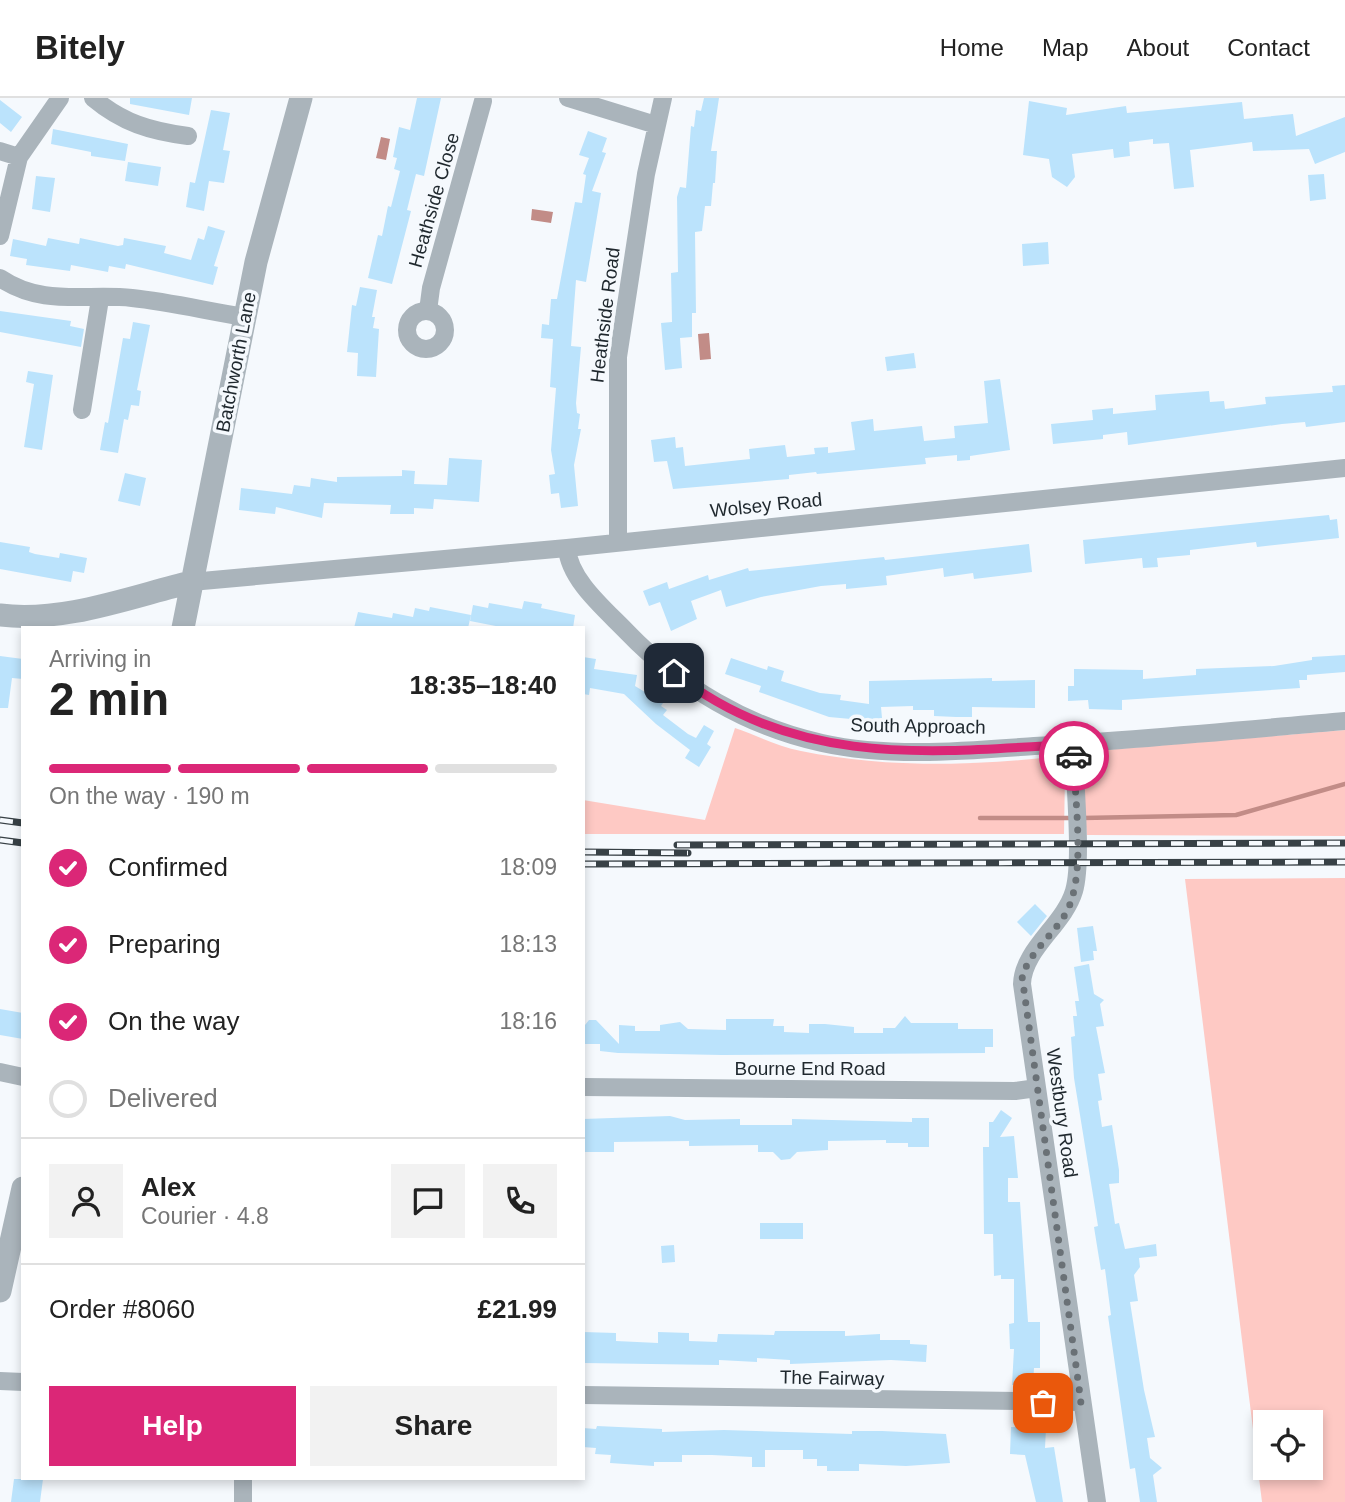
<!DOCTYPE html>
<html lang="en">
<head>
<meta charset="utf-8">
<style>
  :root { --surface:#fff; --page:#f2f2f2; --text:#222; --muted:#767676; --line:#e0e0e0; --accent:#db2777 }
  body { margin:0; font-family:Arial,sans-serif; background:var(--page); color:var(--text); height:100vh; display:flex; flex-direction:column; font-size:26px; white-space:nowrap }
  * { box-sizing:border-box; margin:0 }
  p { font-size:23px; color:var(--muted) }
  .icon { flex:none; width:38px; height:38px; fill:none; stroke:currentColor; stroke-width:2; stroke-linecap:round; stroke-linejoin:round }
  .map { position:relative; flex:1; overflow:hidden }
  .details { position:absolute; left:21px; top:528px; width:564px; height:854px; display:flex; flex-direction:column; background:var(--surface); border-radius:0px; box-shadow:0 4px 10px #0003 }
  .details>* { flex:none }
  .buttons { position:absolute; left:1253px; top:1312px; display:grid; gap:14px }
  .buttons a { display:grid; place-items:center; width:70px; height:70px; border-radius:0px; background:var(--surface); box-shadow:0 4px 10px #0003; font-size:35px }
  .pin { position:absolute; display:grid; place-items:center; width:60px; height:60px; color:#fff; margin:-30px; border-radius:14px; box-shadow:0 4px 10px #0006 }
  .courier { position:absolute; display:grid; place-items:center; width:70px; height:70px; margin:-35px; border:5px solid #db2777; border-radius:50%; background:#fff; color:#222; box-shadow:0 2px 9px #0007 }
  .overview em { font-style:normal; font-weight:700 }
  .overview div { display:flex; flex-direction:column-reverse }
  .overview { display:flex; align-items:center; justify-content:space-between; height:119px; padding:0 28px }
  h1 { font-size:46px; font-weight:700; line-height:52px }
  .bar { display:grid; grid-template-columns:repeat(4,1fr); gap:10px 7px; align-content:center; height:84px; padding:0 28px }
  .bar i { height:9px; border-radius:5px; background:var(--line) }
  .bar .selected { background:var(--accent) }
  .bar p { grid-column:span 4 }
  .line { display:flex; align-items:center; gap:18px; padding:0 28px; border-top:2px solid var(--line) }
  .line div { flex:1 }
  .round { display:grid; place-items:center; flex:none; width:74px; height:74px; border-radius:0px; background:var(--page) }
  ol { padding:0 28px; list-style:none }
  li { display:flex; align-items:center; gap:21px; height:77px }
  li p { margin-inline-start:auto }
  li .icon { padding:7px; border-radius:50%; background:var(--accent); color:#fff; stroke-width:4 }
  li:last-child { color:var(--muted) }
  li i { width:38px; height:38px; border:4px solid var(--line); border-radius:50% }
  .cta { display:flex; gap:14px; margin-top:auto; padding:14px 28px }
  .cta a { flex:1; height:80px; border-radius:0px; background:var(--accent); color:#fff; font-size:28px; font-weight:700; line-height:80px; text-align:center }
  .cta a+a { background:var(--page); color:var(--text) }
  header { display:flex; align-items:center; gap:42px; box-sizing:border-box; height:98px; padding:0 35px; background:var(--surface); border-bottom:2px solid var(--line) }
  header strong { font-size:33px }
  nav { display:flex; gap:38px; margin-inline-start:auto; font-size:24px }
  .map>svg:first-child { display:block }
  .green { fill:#fec9c4; fill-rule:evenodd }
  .water { fill:#c28c87 }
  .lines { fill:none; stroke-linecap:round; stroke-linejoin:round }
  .stream { stroke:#c28c87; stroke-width:4.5 }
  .building { fill:#bbe3fc }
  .minor { stroke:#aab4bb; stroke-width:18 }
  .tertiary { stroke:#aab4bb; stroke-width:23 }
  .rail-casing { stroke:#384146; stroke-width:7 }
  .rail { stroke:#f5f9fd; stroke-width:4.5; stroke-dasharray:13; stroke-linecap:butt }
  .done { stroke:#6a7176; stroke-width:7; stroke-dasharray:0 12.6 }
  .route { stroke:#db2777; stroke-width:9 }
  .labels { text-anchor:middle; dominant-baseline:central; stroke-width:7; stroke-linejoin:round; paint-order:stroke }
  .street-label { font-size:19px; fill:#1f282e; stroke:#f5f9fd }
</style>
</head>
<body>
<header>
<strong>Bitely</strong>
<nav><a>Home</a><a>Map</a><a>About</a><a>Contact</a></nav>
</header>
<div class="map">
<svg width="1345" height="1404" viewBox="0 0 1345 1404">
  <rect width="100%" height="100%" fill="#f5f9fd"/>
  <path class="green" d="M 735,630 C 756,637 778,649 801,653 C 884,670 969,668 1053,659 L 1062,666 L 1065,675 L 1064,736 L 583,736 L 583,702 L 705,722 Z
    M 1345,632 L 1345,738 L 1087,737 L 1080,677 L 1093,653 Z
    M 1345,780 L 1345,1404 L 1262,1404 L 1185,781 ZM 1265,1325 L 1311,1325 L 1311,1370 L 1265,1370 Z"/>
  <path class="water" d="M 381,39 L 390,41 L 386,62 L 376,60 Z
    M 532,111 L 553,114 L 551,125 L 531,122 Z
    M 709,235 L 711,261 L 700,262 L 698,236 Z"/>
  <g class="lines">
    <path class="stream" d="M 980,720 L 1074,720
      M 1083,720 L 1236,717 L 1345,686"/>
  </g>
  <path class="building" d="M 130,0 L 192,0 L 189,17 L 130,6 Z
    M 417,0 L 441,0 L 424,78 L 416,76 L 407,112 L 411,113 L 392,186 L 368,180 L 378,137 L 382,138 L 388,108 L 391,109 L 400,73 L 394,71 L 397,60 L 393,59 L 399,29 L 410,32 Z
    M 704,0 L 719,0 L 711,53 L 717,53 L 715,85 L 713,85 L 711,108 L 705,108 L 702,133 L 695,134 L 696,215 L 692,215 L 692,239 L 680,240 L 682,270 L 665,272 L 661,225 L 672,224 L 671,175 L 678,174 L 677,99 L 680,89 L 686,90 L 691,28 L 694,29 L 696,12 L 701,13 Z
    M 0,2 L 22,19 L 11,34 L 0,25 Z
    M 1029,3 L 1067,10 L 1066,17 L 1126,8 L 1127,15 L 1242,4 L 1244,21 L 1293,16 L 1296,38 L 1345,19 L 1345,54 L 1315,66 L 1309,51 L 1253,53 L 1252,44 L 1190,52 L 1194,89 L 1174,91 L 1169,45 L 1153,46 L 1153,41 L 1129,44 L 1130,58 L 1114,60 L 1113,51 L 1072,56 L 1075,79 L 1067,89 L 1052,79 L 1049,61 L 1023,57 Z
    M 211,12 L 230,15 L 223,52 L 230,53 L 224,85 L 209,83 L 204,113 L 186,109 L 190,84 L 195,85 Z
    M 53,31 L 128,46 L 125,63 L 91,58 L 91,54 L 51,46 Z
    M 588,33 L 607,40 L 602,54 L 606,55 L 592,93 L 601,95 L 586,184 L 576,182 L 571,248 L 581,249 L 576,305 L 577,315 L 580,316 L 578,331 L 581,331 L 574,367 L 578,408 L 561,410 L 559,395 L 551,396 L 549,377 L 555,376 L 551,352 L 556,290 L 550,289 L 553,241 L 541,240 L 542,226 L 549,227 L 551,201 L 557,201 L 575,104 L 582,105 L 586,77 L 583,76 L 589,60 L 579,57 Z
    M 128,64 L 161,69 L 158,88 L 125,83 Z
    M 1324,76 L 1326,101 L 1310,103 L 1308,77 Z
    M 36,78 L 55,80 L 50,114 L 32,111 Z
    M 208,128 L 225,133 L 214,168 L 218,169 L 213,187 L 126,166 L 125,171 L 109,168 L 108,174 L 71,167 L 70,173 L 26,167 L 27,161 L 10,158 L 13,141 L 46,148 L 48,140 L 79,146 L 80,140 L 118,148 L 123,147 L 124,140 L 166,148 L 164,155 L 191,162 L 198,140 L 204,142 Z
    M 1048,144 L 1049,166 L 1023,168 L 1022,146 Z
    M 360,189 L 377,192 L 372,219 L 375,219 L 373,230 L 379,231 L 376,279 L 357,278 L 358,255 L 347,254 L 352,207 L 356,208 Z
    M 0,213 L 71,223 L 70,228 L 84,231 L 81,249 L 0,234 Z
    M 133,224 L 150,227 L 137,292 L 141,293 L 139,308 L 131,307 L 128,322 L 124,321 L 118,355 L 100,352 L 105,324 L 108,325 L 123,240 L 130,241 Z
    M 914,255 L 916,270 L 887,273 L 885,259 Z
    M 28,273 L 53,277 L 42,352 L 24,349 L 34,286 L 26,284 Z
    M 1000,281 L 1010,352 L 970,358 L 970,362 L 957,363 L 957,357 L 925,360 L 926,366 L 817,376 L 816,374 L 789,377 L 789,381 L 673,391 L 667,363 L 654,364 L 651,342 L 675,339 L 676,350 L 683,349 L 685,368 L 750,361 L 749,351 L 785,347 L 787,359 L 815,356 L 814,350 L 828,349 L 828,355 L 855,352 L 851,324 L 873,321 L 874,333 L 922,328 L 924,343 L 955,340 L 954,328 L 988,325 L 984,283 Z
    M 1345,287 L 1345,324 L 1306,329 L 1305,324 L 1282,326 L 1128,347 L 1127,334 L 1103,337 L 1103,341 L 1053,346 L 1051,326 L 1093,322 L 1092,312 L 1113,310 L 1113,316 L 1156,312 L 1155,297 L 1209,293 L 1210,304 L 1224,303 L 1225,311 L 1266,306 L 1265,299 L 1333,294 L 1332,288 Z
    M 449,360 L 482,362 L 479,404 L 434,401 L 433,411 L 414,410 L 414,416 L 390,416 L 391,407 L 324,405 L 322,420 L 276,409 L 275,416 L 239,412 L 241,390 L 292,396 L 294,387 L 310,389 L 311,380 L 337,384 L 337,379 L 402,378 L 402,372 L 415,373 L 414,386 L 447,387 Z
    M 125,375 L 146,380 L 140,408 L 118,403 Z
    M 1329,417 L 1330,422 L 1337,421 L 1339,440 L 1257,449 L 1256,444 L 1190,452 L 1190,457 L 1157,460 L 1158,469 L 1143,470 L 1142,460 L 1085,466 L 1083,442 Z
    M 0,444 L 30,449 L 29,454 L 35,456 L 59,460 L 60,455 L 87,460 L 84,475 L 73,473 L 71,484 L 0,471 Z
    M 1029,446 L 1032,474 L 974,481 L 973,475 L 944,479 L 943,470 L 886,478 L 887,487 L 846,491 L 846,486 L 821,488 L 761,499 L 726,509 L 721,492 L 691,503 L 697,521 L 671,533 L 660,504 L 649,508 L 643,493 L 667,484 L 669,491 L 708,477 L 709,482 L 748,470 L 749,473 L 884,459 L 885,462 Z
    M 524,503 L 542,506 L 541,510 L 575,517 L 573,530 L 506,530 L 470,523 L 473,507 L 488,510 L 489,505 L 522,511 Z
    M 430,509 L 471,517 L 468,530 L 354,530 L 358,514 L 392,520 L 393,515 L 413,519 L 415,510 L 429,513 Z
    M 1345,557 L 1345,574 L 1307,577 L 1307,582 L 1299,582 L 1300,590 L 1122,602 L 1122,612 L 1089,611 L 1088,602 L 1068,603 L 1068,588 L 1074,588 L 1074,571 L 1143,572 L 1143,581 L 1196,577 L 1196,571 L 1274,568 L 1312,562 L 1312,559 Z
    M 0,558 L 23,561 L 23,581 L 12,580 L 8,610 L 0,610 Z
    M 583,559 L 596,561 L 594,571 L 637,577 L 635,588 L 663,605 L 661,608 L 667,612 L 663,617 L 688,636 L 696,640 L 704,627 L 714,633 L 707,646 L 711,649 L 699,669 L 685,660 L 690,652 L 656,626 L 624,596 L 590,590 L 589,597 L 583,596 Z
    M 731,560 L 767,572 L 768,568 L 784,573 L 781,583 L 820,595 L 841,597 L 840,602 L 869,606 L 869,583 L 992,580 L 992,583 L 1035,582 L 1035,610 L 972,609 L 972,619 L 956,619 L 934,618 L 934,612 L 913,612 L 913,608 L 881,609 L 882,620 L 862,622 L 829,619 L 759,594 L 761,588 L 725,576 Z
    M 1035,806 L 1047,818 L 1031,838 L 1017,824 Z
    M 1093,828 L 1097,853 L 1093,853 L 1094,862 L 1081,864 L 1077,830 Z
    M 1089,866 L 1094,896 L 1104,902 L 1100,906 L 1104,928 L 1096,929 L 1105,975 L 1098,976 L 1102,1002 L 1098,1003 L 1102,1029 L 1112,1027 L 1119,1072 L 1119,1085 L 1109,1086 L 1115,1126 L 1119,1125 L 1125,1151 L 1156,1146 L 1157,1158 L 1139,1160 L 1140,1169 L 1134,1177 L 1138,1203 L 1130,1204 L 1144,1292 L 1155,1339 L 1147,1340 L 1150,1360 L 1162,1370 L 1153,1377 L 1157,1404 L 1140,1404 L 1135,1370 L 1130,1371 L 1108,1218 L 1111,1217 L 1105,1171 L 1101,1172 L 1098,1154 L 1094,1129 L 1098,1128 L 1074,980 L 1071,939 L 1075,938 L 1073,918 L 1077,918 L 1075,903 L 1079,903 L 1074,869 Z
    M 0,911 L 23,915 L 23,941 L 0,937 Z
    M 905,918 L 911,925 L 958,925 L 958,931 L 993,931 L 993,949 L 985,949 L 985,955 L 722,957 L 618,955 L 600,953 L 600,946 L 585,946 L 585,927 L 589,922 L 596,922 L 619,946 L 619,927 L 635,928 L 635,933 L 660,933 L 660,927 L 680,924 L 688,931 L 726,932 L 726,921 L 774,921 L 773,928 L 784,928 L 784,934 L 809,935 L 809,926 L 825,926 L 854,929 L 854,935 L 883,935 L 883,930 L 895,930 Z
    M 1001,1012 L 1012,1020 L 1000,1039 L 1014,1038 L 1018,1080 L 1008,1080 L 1008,1104 L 1020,1104 L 1028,1224 L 1040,1224 L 1040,1270 L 1034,1270 L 1033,1287 L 1012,1287 L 1014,1251 L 1010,1251 L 1009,1226 L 1014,1225 L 1014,1181 L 1021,1181 L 1001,1181 L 1001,1177 L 994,1178 L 993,1136 L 984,1136 L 983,1049 L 989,1049 L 989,1024 L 993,1024 Z
    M 670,1018 L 685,1022 L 740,1021 L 740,1027 L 792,1027 L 792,1021 L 912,1024 L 912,1020 L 929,1020 L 929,1049 L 908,1049 L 908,1045 L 886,1045 L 886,1042 L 828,1043 L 828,1052 L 797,1054 L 790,1061 L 781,1062 L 773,1054 L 758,1054 L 758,1047 L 689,1048 L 689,1043 L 614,1044 L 614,1054 L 583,1054 L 583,1021 Z
    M 760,1125 L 803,1125 L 803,1141 L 760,1141 Z
    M 674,1147 L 675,1164 L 662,1165 L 661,1148 Z
    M 775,1233 L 845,1233 L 845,1238 L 880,1236 L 880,1242 L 910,1242 L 910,1246 L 927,1247 L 926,1264 L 891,1262 L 790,1266 L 790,1262 L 757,1260 L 757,1264 L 719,1262 L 719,1267 L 583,1265 L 583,1234 L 616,1235 L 616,1243 L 658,1245 L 658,1234 L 689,1235 L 689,1243 L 717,1244 L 718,1236 L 774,1237 Z
    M 597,1328 L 662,1331 L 662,1334 L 724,1332 L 852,1336 L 852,1333 L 882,1333 L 946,1336 L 950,1365 L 906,1368 L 859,1366 L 859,1373 L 827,1373 L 827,1368 L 817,1368 L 817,1361 L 803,1361 L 803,1352 L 765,1352 L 765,1369 L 752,1369 L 752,1359 L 712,1357 L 682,1357 L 682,1364 L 654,1364 L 654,1368 L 610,1365 L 611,1357 L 595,1356 L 596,1350 L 583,1349 L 583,1330 L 596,1331 Z
    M 1011,1329 L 1046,1330 L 1045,1350 L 1054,1349 L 1063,1404 L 1036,1404 L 1025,1357 L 1010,1356 Z
    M 14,1381 L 43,1381 L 40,1404 L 11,1404 Z"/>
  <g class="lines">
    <path class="minor" d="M 93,0 C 123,25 150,33 188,38
      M 568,0 L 656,27
      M 0,53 L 19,59
      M 0,138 L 19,59 L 60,0
      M 0,180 C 43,209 86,195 132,200 C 170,204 207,213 245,219
      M407 232a19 19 0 1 1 38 0a19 19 0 1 1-38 0Z
      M 428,213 L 431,190 L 483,3
      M 82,312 L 100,201
      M 618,442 L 618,259 L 646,76 L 663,0
      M 567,450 C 569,482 606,512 627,534 C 680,589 748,629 822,645 C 890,660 965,653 1034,648 C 1137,642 1241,632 1345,623
      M 191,484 L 567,450 L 1345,370
      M 1074,646 C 1074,682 1083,762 1074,793 C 1064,827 1023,851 1022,886 L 1097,1404
      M 0,974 L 23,979
      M 583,989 L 1015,993 L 1037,990
      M 0,1283 L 23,1284
      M 583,1297 L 1081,1304
      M 243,1381 L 243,1404"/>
    <path class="tertiary" d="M 0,517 C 63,525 130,499 191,484
      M 183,530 L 256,164 L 301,0
      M 0,1193 L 23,1090"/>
    <defs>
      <path id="rail" d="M 0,722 L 23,725
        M 0,742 L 23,745
        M 677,747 L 1345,745
        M 583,754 L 688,755
        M 583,766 L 1345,764"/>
    </defs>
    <use href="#rail" class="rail-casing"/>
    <use href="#rail" class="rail"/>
  </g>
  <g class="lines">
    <path class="done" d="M 1043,1305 L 1081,1304 L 1022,878 C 1031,853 1053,837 1066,815 C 1087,776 1074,702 1074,658"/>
    <path class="route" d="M 674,575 C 797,670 928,655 1074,646 L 1074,658"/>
  </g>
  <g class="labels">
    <g class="street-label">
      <text transform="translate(434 102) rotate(-74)">Heathside Close</text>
      <text transform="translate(605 217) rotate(-83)">Heathside Road</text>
      <text transform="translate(236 264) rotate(-79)">Batchworth Lane</text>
      <text transform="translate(766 407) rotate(-6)">Wolsey Road</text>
      <text transform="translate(918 628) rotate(1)">South Approach</text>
      <text x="810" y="970">Bourne End Road</text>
      <text transform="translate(1062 1015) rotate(82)">Westbury Road</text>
      <text transform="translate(832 1280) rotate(1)">The Fairway</text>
    </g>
  </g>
</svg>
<div class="buttons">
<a><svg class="icon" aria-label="locate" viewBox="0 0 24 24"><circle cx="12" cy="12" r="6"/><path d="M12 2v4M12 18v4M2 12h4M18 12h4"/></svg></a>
</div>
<div class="pin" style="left:1043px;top:1305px;background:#ea580c"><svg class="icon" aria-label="bag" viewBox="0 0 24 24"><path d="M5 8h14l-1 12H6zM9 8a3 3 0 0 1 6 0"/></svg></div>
<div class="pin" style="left:674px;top:575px;background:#1f2937"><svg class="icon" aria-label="home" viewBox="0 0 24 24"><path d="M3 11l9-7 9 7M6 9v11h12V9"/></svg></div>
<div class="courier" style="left:1074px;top:658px"><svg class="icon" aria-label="car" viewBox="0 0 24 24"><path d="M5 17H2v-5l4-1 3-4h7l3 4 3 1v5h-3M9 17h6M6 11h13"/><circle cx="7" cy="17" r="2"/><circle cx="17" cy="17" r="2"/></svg></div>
<section class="details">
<div class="overview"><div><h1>2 min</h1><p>Arriving in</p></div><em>18:35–18:40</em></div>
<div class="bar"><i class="selected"></i><i class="selected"></i><i class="selected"></i><i></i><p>On the way · 190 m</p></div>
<ol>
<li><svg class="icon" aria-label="check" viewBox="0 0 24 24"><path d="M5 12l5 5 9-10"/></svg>Confirmed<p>18:09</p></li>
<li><svg class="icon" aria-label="check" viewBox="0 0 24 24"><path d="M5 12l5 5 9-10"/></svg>Preparing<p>18:13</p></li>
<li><svg class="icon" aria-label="check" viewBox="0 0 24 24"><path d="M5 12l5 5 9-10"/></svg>On the way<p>18:16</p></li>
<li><i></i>Delivered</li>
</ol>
<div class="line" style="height:126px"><a class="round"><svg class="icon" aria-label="person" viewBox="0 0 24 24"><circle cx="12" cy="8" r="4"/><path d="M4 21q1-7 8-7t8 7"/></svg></a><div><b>Alex</b><p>Courier · 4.8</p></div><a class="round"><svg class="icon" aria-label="chat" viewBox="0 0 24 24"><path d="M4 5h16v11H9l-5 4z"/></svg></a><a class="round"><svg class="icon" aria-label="phone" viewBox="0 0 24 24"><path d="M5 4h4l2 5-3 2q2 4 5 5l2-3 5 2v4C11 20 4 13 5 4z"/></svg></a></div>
<div class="line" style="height:91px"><div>Order #8060</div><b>£21.99</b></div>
<div class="cta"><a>Help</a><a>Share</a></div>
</section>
</div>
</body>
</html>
